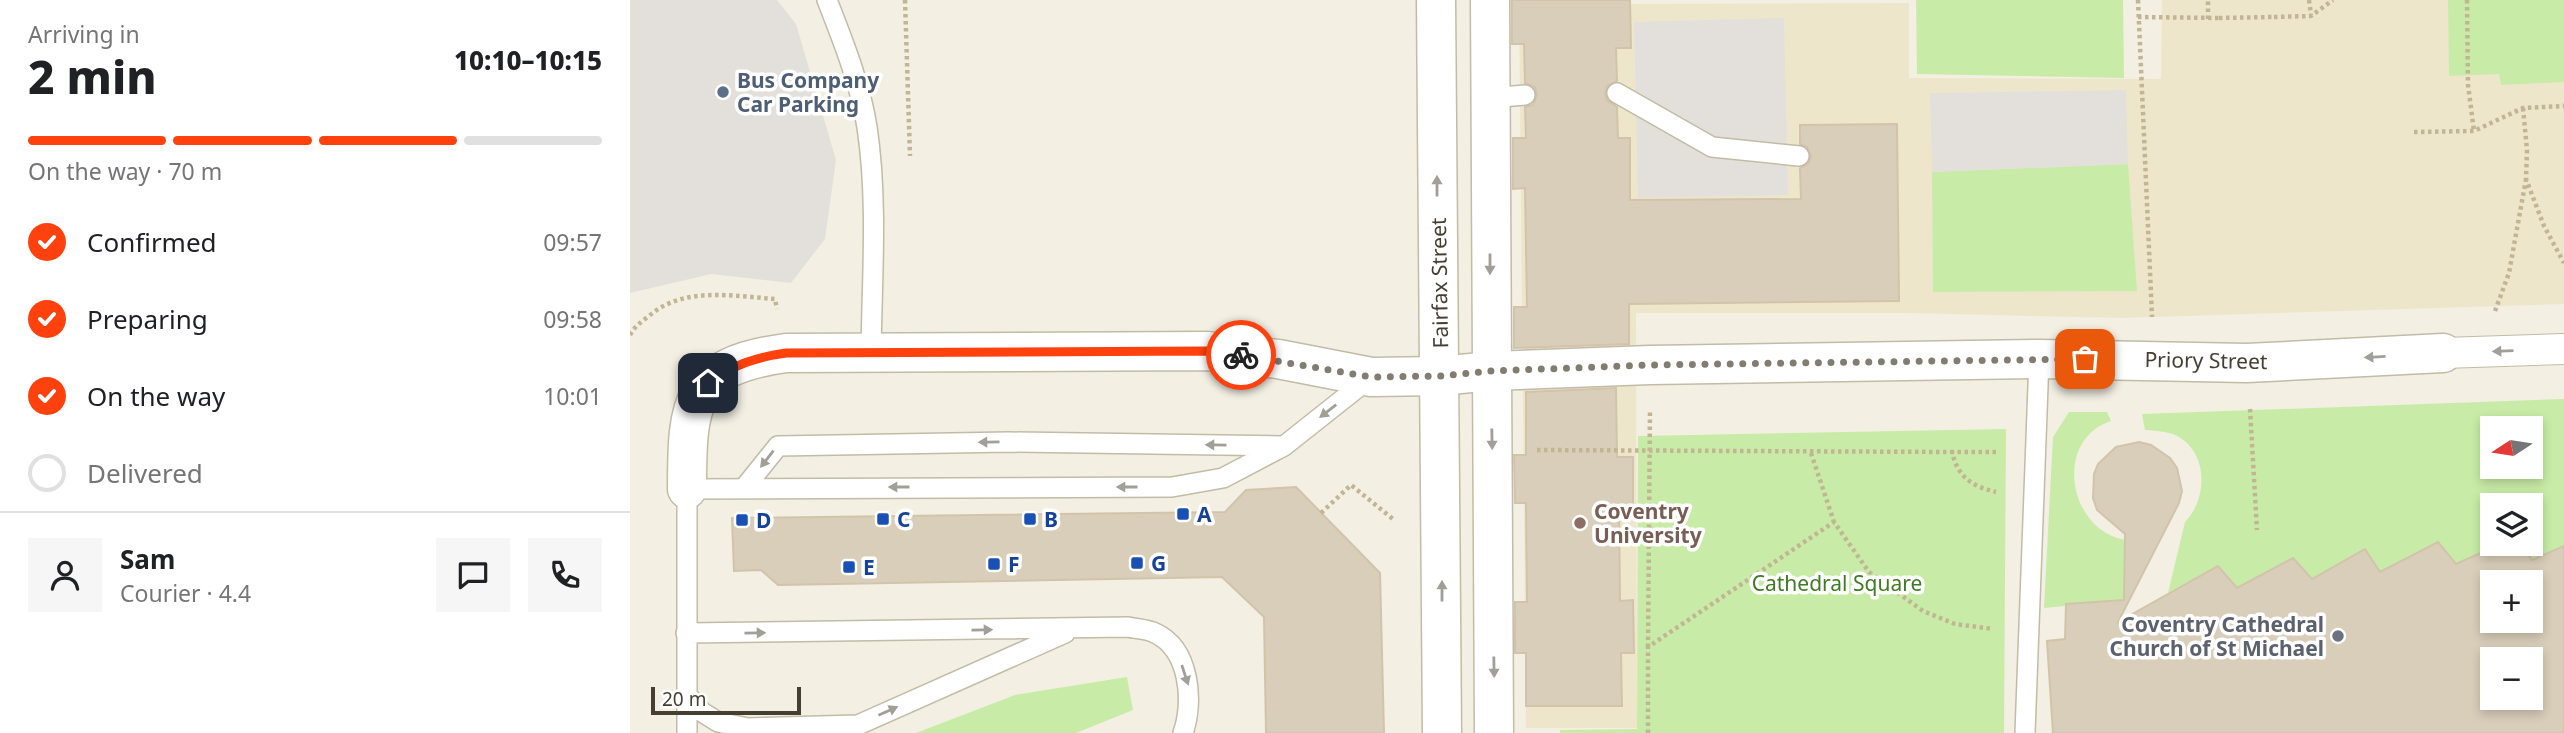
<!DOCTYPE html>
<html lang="en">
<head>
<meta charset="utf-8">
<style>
  :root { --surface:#fff; --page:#f6f6f6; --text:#202124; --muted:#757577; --line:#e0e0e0; --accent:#ff410e }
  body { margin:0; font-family:"Noto Sans",sans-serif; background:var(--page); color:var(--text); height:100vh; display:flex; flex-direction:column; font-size:26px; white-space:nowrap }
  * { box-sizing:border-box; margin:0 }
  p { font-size:23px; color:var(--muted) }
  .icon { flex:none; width:38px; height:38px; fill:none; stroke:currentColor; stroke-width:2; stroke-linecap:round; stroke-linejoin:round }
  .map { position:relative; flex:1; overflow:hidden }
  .side { display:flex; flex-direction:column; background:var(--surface); width:630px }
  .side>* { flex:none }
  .needle { width:46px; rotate:258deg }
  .controls { position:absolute; left:1850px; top:416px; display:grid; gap:14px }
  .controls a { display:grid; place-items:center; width:63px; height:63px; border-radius:0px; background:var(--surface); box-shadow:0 4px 10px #0003; font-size:35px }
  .scale { position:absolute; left:21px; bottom:18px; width:150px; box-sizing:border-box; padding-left:7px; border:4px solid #453f32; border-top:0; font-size:19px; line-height:24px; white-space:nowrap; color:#453f32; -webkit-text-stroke:5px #fff; paint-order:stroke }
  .pin { position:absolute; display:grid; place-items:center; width:60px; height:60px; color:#fff; margin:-30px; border-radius:14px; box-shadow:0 4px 10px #0006 }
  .courier { position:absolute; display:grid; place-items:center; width:70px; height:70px; margin:-35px; border:5px solid #ff410e; border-radius:50%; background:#fff; color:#222; box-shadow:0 2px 9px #0007 }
  .headline em { font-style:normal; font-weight:800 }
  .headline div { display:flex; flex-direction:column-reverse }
  .headline { display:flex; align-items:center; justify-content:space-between; height:119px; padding:0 28px }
  h1 { font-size:46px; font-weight:800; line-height:52px }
  .bar { display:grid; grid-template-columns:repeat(4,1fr); gap:10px 7px; align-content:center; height:84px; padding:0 28px }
  .bar i { height:9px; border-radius:5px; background:var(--line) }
  .bar .selected { background:var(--accent) }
  .bar p { grid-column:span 4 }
  .line { display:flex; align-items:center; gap:18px; padding:0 28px; border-top:2px solid var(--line) }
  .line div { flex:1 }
  .round { display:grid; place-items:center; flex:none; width:74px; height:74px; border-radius:0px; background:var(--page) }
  ol { padding:0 28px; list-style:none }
  li { display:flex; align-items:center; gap:21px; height:77px }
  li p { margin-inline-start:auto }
  li .icon { padding:7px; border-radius:50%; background:var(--accent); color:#fff; stroke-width:4 }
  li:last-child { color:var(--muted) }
  li i { width:38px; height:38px; border:4px solid var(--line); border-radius:50% }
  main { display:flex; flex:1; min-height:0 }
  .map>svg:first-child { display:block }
  .education { fill:#eee6cb }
  .green { fill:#c8eca7; fill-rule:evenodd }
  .parking { fill:#e3e0dc }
  .building { fill:#d9ceba; stroke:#d1c4aa; stroke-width:2; fill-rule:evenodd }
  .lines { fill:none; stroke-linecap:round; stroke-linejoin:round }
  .service-casing { stroke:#c2bba7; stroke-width:22 }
  .pedestrian-casing { stroke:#c2bba7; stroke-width:32 }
  .minor-casing { stroke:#c2bba7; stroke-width:41 }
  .tertiary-casing { stroke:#c2bba7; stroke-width:41 }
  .path { stroke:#c2b594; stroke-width:4.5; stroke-dasharray:3.5 3.5; stroke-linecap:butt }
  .service { stroke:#fff; stroke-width:19 }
  .pedestrian { stroke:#fff; stroke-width:30 }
  .minor { stroke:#fff; stroke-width:38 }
  .tertiary { stroke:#fff; stroke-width:38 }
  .path-bridge { stroke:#c2b594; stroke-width:4.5; stroke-dasharray:3.5 3.5; stroke-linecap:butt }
  .oneway { fill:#a29f98 }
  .done { stroke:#827d70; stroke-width:7; stroke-dasharray:0 12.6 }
  .route { stroke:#ff410e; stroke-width:9 }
  .service-dot { fill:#5c6f8a; stroke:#fff; stroke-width:2.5 }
  .transit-dot { fill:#1a4fb4; stroke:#fff; stroke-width:2.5 }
  .education-dot { fill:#8d6e63; stroke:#fff; stroke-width:2.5 }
  .worship-dot { fill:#6b7280; stroke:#fff; stroke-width:2.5 }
  .labels { text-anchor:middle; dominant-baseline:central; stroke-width:7; stroke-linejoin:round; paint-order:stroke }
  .service-label { font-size:21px; font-weight:bold; fill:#4e5e75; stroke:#fff; text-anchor:start }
  .street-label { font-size:21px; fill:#453f32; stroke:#fff }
  .education-label { font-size:21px; font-weight:bold; fill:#785e54; stroke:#fff; text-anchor:start }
  .transit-label { font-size:21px; font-weight:bold; fill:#164399; stroke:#fff; text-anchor:start }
  .park-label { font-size:21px; fill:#3e7b21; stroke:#fff }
  .worship-label { font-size:21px; font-weight:bold; fill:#5b616d; stroke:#fff; text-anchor:end }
</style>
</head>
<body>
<main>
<section class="side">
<div class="headline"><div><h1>2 min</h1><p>Arriving in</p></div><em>10:10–10:15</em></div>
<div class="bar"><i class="selected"></i><i class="selected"></i><i class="selected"></i><i></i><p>On the way · 70 m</p></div>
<ol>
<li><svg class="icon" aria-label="check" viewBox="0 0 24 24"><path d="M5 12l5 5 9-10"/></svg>Confirmed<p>09:57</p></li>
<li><svg class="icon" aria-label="check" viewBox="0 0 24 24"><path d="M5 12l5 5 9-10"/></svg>Preparing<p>09:58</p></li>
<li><svg class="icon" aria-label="check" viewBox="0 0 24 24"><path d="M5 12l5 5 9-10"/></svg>On the way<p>10:01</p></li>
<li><i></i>Delivered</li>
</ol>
<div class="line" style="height:126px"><a class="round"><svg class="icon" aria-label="person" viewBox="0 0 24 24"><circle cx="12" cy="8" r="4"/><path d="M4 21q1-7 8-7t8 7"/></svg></a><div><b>Sam</b><p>Courier · 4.4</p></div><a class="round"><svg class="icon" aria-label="chat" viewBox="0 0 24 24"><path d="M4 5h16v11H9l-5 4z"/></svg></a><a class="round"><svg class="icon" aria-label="phone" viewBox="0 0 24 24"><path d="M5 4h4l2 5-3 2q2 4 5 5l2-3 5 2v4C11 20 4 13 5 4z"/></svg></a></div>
</section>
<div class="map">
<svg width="1934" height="733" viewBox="0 0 1934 733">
  <rect width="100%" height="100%" fill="#f3efe3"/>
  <path class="education" d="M 889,0 L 998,0 L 999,4 L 1279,3 L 1279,78 L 1531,79 L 1532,0 L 1934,0 L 1934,304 L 1491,318 L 1279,313 L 1006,313 L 1007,728 L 896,728 Z"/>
  <path class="green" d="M 1286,0 L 1493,0 L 1494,78 L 1287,74 Z
    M 1818,0 L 1934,0 L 1934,82 L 1871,85 L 1869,74 L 1819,76 Z
    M 1498,164 L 1507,291 L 1303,292 L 1302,172 Z
    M 1934,399 L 1934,546 L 1902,560 L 1890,544 L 1900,544 L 1900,506 L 1862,506 L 1862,544 L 1871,544 L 1826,564 L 1808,542 L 1750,572 L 1735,549 L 1682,579 L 1663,558 L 1607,588 L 1588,566 L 1538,593 L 1555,522 C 1576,501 1579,458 1552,439 C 1541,431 1528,431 1515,430 L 1512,414 ZM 1862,429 L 1900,429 L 1900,467 L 1862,467 Z
    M 1439,412 L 1477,412 L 1481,421 C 1423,440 1438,530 1495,540 L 1494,600 L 1414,608 L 1423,437 Z
    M 1376,429 L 1374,733 L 930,733 L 930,730 L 1007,729 L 1008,436 Z
    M 497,677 L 503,710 L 446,733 L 286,733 L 385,695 Z"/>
  <path class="parking" d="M 0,0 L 147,0 L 166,24 L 206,160 L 195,239 L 161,283 L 81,274 L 0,293 Z
    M 1154,18 L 1158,195 L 1008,198 L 1004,22 Z
    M 1496,90 L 1498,164 L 1302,172 L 1300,93 Z"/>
  <path class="building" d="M 882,0 L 1000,0 L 1001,48 L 986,48 L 987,81 L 977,86 L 975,94 L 977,100 L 987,107 L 988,138 L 1000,138 L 1000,200 L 1171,199 L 1170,168 L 1178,164 L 1181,157 L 1177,147 L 1170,144 L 1170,125 L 1267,124 L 1269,301 L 999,304 L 999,344 L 884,348 L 884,307 L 897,307 L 895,188 L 883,189 L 883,138 L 896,138 L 895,107 L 903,105 L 907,95 L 905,87 L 895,83 L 894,44 L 882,44 Z
    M 986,388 L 987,457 L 1003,457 L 1003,506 L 989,506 L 990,601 L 1003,600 L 1004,653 L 991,653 L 992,706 L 896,706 L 896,653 L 885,653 L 885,602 L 897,602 L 896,503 L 885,503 L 884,455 L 896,455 L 896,392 Z
    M 1509,442 L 1521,445 L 1540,458 L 1547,468 L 1552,491 L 1549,503 L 1488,622 L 1588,566 L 1607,588 L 1663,558 L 1682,579 L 1735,549 L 1750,572 L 1808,542 L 1826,564 L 1871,544 L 1890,544 L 1902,560 L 1934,546 L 1934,733 L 1423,733 L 1417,641 L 1435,639 L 1436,604 L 1494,600 L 1495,534 L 1467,510 L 1463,498 L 1464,474 L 1468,464 L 1486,447 ZM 1862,583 L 1900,583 L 1900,621 L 1862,621 ZM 1862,660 L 1900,660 L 1900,698 L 1862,698 Z
    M 666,487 L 750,573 L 754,733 L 636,733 L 634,617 L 592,577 L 148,585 L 131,570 L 104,571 L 102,518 L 595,512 L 616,490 Z"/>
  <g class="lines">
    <defs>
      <path id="service" d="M 197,0 C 213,41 230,83 237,127 C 248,200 242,278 241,352
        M 987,93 L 1082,147 L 1169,156
        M 860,98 L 895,95
        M 115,487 L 148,446 L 379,442 L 653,446
        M 56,633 L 498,627 C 506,629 518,629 525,633 C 560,649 564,702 553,733
        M 57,695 L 72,712 L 88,722 L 118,728 L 228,725 L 435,633
        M 57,733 L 57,489 L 542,487 L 593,478 L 654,446 L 741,377
        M 1395,733 L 1409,359"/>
      <path id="pedestrian" d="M 1813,353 L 1934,349"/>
      <path id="minor" d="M 57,489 C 57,403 59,366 156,353 L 577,351 L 648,359 L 741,377 L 810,376 L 861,371 L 1020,365 L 1409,359 L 1617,363 L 1813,353"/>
      <path id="tertiary" d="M 806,0 L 812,733
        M 860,0 L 864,733"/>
    </defs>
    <use href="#service" class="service-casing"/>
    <use href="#pedestrian" class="pedestrian-casing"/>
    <use href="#minor" class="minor-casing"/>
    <use href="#tertiary" class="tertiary-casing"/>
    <path class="path" d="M 275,0 L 280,156
      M 1508,0 L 1522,317
      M 1679,0 L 1681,15
      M 1837,0 L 1838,85 L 1844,131
      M 1508,17 L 1589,18
      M 1644,17 L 1681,16 L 1703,0
      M 1578,19 L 1578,0
      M 1893,108 L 1897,150 L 1896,179 L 1914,226 L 1934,263
      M 1784,132 L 1844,131 L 1893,108 L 1934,106
      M 1865,311 L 1879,273 L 1896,179
      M 0,335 C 4,327 11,322 19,316 C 53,286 103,296 145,299 L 147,309
      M 1620,409 L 1627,530
      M 907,450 L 1322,452
      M 1366,452 L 1322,452 C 1328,477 1341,486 1366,492
      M 1181,453 L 1204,522
      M 691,513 L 721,485 L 763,519
      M 1018,647 L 1020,409
      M 1018,733 L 1018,647 L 1204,522 L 1239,572 L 1293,611 L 1325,624 L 1363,629"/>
    <use href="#service" class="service"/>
    <use href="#pedestrian" class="pedestrian"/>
    <use href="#minor" class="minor"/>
    <use href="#tertiary" class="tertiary"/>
    <path class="path-bridge" d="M 1589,18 L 1644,17"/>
  </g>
  <defs><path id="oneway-solid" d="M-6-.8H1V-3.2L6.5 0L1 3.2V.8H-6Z" transform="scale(1.75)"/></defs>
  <g class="oneway">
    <use href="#oneway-solid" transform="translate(807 186) rotate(-90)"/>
    <use href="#oneway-solid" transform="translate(860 264) rotate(90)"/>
    <use href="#oneway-solid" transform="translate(1873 351) rotate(178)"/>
    <use href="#oneway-solid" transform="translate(1745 357) rotate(177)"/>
    <use href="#oneway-solid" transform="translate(698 411) rotate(142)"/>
    <use href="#oneway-solid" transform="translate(862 439) rotate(89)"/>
    <use href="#oneway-solid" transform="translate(359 442) rotate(179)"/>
    <use href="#oneway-solid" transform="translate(586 445) rotate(-179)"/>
    <use href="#oneway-solid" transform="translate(137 459) rotate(128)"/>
    <use href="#oneway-solid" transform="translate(269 487) rotate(-180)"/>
    <use href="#oneway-solid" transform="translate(497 487) rotate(-180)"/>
    <use href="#oneway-solid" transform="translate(812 591) rotate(-90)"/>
    <use href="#oneway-solid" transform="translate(352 630) rotate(-1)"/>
    <use href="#oneway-solid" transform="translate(125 633) rotate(-1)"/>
    <use href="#oneway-solid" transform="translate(864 667) rotate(89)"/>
    <use href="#oneway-solid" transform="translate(555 675) rotate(72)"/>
    <use href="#oneway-solid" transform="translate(258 711) rotate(-24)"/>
  </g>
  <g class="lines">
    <path class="done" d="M 611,355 L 741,377 L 810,376 L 861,371 L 1020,365 L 1455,359"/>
    <path class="route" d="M 78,383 C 103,365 126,357 156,353 L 577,351 L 611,355"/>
  </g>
  <circle class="service-dot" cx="93" cy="92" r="7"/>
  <g class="transit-dot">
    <rect x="546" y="507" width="14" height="14" rx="3.5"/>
    <rect x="246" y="512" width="14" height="14" rx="3.5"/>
    <rect x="393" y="512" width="14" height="14" rx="3.5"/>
    <rect x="105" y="513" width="14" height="14" rx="3.5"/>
    <rect x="500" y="556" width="14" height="14" rx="3.5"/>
    <rect x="357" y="557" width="14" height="14" rx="3.5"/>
    <rect x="212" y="560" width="14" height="14" rx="3.5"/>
  </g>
  <circle class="education-dot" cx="950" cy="523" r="7"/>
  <circle class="worship-dot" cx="1708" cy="636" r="7"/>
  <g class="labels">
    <g class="service-label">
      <text x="107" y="80">Bus Company<tspan x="107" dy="24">Car Parking</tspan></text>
    </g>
    <g class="street-label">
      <text transform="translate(809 283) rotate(-91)">Fairfax Street</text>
      <text transform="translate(1576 360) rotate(1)">Priory Street</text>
    </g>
    <g class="education-label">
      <text x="964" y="511">Coventry<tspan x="964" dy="24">University</tspan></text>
    </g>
    <g class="transit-label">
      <text x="567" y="514">A</text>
      <text x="267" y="519">C</text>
      <text x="414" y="519">B</text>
      <text x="126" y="520">D</text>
      <text x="521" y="563">G</text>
      <text x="378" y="564">F</text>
      <text x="233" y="567">E</text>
    </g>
    <g class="park-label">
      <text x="1207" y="583">Cathedral Square</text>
    </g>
    <g class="worship-label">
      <text x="1694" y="624">Coventry Cathedral<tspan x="1694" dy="24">Church of St Michael</tspan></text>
    </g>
  </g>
</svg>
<div class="controls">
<a><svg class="needle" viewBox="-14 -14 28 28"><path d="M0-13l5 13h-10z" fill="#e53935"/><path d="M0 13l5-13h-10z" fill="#757577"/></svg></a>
<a><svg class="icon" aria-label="layers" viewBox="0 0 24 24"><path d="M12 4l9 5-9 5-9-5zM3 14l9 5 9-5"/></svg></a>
<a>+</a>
<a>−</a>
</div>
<div class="scale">20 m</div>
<div class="pin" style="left:1455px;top:359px;background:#ea580c"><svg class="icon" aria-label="bag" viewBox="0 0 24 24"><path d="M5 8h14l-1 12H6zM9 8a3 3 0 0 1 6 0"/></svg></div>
<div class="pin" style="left:78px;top:383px;background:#1f2937"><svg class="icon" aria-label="home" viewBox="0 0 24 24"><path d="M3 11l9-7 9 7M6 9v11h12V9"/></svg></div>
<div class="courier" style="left:611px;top:355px"><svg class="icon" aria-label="bike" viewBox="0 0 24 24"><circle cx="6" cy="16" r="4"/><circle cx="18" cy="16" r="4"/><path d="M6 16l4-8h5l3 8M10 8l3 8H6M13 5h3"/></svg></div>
</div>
</main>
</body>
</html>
